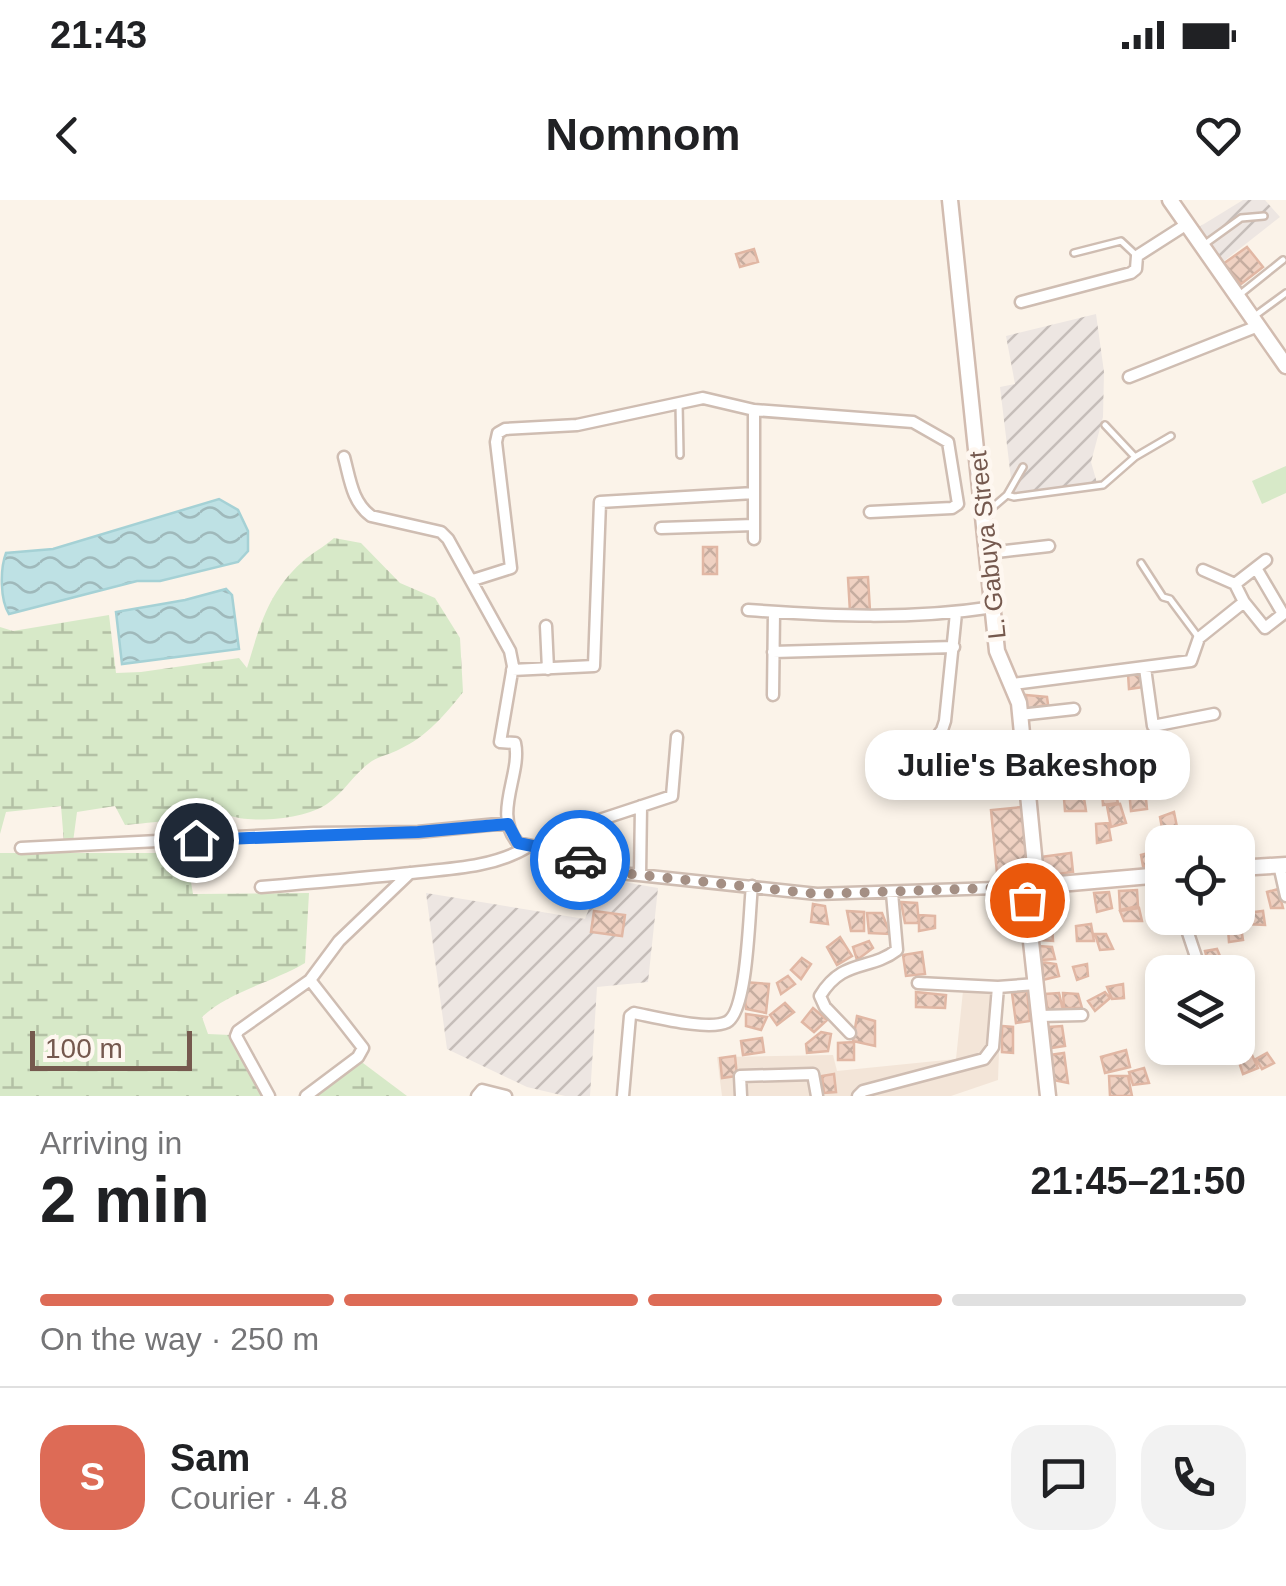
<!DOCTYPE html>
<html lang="en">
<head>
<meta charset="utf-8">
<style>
  :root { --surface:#fff; --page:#f2f2f2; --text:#202124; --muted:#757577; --line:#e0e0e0; --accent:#dd6b56 }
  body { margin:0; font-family:Helvetica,sans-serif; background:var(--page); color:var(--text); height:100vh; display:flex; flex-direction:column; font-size:38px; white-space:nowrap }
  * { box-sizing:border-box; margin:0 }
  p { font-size:32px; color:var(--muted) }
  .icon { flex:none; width:55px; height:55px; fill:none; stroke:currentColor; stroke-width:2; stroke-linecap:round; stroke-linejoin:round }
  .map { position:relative; height:896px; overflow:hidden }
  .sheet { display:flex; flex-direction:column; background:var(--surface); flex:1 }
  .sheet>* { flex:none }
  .controls { position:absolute; left:1145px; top:625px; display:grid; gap:20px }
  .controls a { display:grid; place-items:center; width:110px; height:110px; border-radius:20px; background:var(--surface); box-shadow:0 5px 15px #0003; font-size:50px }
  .scale { position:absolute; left:30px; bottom:25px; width:162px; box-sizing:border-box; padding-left:10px; border:5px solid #75594e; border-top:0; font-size:28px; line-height:35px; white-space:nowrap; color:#75594e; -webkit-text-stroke:8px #fef7f0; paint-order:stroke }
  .pin { position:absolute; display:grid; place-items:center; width:85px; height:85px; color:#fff; margin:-42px; border:5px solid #fff; border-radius:50%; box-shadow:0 2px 10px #0007 }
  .courier { position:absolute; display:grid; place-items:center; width:100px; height:100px; margin:-50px; border:8px solid #1a73e8; border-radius:50%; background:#fff; color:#222; box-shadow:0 2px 12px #0007 }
  .bubble { position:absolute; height:70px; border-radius:30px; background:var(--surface); box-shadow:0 5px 15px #0003; font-size:32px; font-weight:700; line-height:70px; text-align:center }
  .summary em { font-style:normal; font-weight:700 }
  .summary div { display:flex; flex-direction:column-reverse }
  .summary { display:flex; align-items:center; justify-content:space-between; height:170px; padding:0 40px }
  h1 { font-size:65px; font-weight:700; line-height:75px }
  .bar { display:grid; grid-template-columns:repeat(4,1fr); gap:15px 10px; align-content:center; height:120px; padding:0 40px }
  .bar i { height:12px; border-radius:8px; background:var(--line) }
  .bar .selected { background:var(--accent) }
  .bar p { grid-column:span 4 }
  .line { display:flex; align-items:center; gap:25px; padding:0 40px; border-top:2px solid var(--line) }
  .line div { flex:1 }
  .round { display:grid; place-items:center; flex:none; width:105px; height:105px; border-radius:30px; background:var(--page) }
  .status { display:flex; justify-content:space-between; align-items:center; height:70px; padding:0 50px; background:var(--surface); direction:ltr }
  .status svg { height:28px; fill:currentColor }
  header { display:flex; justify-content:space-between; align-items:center; height:130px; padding:0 40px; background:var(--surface); font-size:45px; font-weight:700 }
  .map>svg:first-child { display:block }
  .residential { fill:#f3e5d8 }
  .industrial { fill:url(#industrial-furrows) }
  .wetland { fill:url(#wetland-marsh) }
  .garden { fill:#d7e9c8 }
  .water { fill:url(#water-waves); stroke:#a5d1d5; stroke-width:2.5 }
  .building { fill:url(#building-cross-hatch); stroke:#e1b7a4; stroke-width:2.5 }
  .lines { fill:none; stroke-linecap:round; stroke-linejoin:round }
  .lane-casing { stroke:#cfbdb2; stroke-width:10 }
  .street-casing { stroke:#cfbdb2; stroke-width:15 }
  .secondary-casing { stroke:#d2bcb0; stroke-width:19 }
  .lane { stroke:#fff; stroke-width:5 }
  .street { stroke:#fff; stroke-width:10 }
  .secondary { stroke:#fff; stroke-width:14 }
  .done { stroke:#a48f84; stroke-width:10; stroke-dasharray:0 18 }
  .route { stroke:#1a73e8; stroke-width:12 }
  .labels { text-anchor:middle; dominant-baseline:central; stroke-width:9; stroke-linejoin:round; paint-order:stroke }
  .street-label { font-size:25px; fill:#75594e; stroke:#fef7f0 }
</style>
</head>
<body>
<div class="status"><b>21:43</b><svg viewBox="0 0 49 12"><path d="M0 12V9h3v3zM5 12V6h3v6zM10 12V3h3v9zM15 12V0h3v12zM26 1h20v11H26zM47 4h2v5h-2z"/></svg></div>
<header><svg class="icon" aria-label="back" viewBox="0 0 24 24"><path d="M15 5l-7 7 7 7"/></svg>Nomnom<svg class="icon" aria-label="heart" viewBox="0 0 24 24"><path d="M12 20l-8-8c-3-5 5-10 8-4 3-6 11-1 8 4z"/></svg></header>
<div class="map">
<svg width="1286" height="896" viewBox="0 0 1286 896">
  <defs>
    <pattern id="industrial-furrows" width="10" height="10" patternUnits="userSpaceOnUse" patternTransform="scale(2.5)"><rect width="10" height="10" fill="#ede6e2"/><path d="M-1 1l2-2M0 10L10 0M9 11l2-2" fill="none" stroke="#c5bdb9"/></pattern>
    <pattern id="wetland-marsh" width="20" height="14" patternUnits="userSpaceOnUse" patternTransform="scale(2.5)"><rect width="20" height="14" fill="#d7e9c8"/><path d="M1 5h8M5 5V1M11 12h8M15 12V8" fill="none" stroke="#b3c0a5"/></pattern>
    <pattern id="water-waves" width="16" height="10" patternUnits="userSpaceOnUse" patternTransform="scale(2.5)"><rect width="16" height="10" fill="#bee1e4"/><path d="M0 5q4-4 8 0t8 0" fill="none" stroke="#9fb9bb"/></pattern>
    <pattern id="building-cross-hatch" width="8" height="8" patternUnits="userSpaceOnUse" patternTransform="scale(2.5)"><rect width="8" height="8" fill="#efd1c2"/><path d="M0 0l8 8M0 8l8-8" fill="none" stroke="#c6ada0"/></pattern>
  </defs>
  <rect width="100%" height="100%" fill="#fbf3e9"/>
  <path class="residential" d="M 963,791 L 1001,793 L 998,880 L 951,896 L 722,896 L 717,857 L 833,855 L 837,871 L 956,859 Z"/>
  <path class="industrial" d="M 1243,0 L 1265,0 L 1280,17 L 1224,61 L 1199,27 Z
    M 1096,114 L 1104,172 L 1103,217 L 1091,262 L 1097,283 L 1013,295 L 1000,187 L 1015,184 L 1006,136 Z
    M 601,678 L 658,688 L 648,782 L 597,787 L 590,896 L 565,896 L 527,887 L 447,849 L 426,693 L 585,719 Z"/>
  <path class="wetland" d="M 334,338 L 361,343 L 400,383 L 435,398 L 460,438 L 463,492 C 446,514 426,537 400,549 C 391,554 380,556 372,561 C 354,573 344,593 327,604 C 306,619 251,624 228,615 L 125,625 L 115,606 L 77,612 L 73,642 L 64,643 L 61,606 L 6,612 L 0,634 L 0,427 L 13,431 L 109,415 L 116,473 L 141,472 L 239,458 L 247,468 C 260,426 267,394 302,362 C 312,353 324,347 334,338 Z
    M 0,653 L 186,653 L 193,694 L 309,693 L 305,763 C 271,783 230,791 202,817 L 208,834 L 230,835 L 262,896 L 0,896 Z
    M 359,860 L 407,896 L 310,896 Z"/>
  <path class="garden" d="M 1286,266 L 1286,293 L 1262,304 L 1252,281 Z"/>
  <path class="water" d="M 219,299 L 238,310 L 248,331 L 248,351 L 238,362 L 160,381 L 137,381 L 9,414 C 0,400 0,369 6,353 L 53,349 Z
    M 226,389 L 232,395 L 239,449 L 122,464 L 116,412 L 185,400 Z"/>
  <path class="building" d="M 1247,47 L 1263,67 L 1241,84 L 1223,64 Z
    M 754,49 L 758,62 L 740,67 L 736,54 Z
    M 703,347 L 717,347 L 717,374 L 703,374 Z
    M 868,377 L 870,411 L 850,412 L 848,378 Z
    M 1128,474 L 1142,476 L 1144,487 L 1129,489 Z
    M 1026,495 L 1047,497 L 1048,504 L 1027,510 Z
    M 1157,533 L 1161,545 L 1145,550 L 1142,536 Z
    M 1079,544 L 1091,546 L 1097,559 L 1081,561 Z
    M 1054,553 L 1055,568 L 1043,572 L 1040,555 Z
    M 1110,563 L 1115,578 L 1101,583 L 1095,570 Z
    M 1138,571 L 1142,586 L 1128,588 L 1123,574 Z
    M 1145,589 L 1147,609 L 1131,611 L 1129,590 Z
    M 1115,590 L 1118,603 L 1103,605 L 1102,593 Z
    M 1084,598 L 1086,611 L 1065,611 L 1064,599 Z
    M 1120,604 L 1126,623 L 1111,627 L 1107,606 Z
    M 1022,607 L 1030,681 L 998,684 L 991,610 Z
    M 1174,612 L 1177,627 L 1162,628 L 1160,617 Z
    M 1108,623 L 1111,640 L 1097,643 L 1096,624 Z
    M 1177,628 L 1181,641 L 1170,642 L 1163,631 Z
    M 1156,651 L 1160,664 L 1143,666 L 1141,655 Z
    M 1071,653 L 1073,672 L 1042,676 L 1040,657 Z
    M 1278,689 L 1283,708 L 1271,708 L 1267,692 Z
    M 1137,690 L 1138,706 L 1120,710 L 1119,691 Z
    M 1109,692 L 1112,708 L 1097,712 L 1094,693 Z
    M 901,702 L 917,703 L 919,723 L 905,723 Z
    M 1162,703 L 1162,718 L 1172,718 L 1173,724 L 1160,724 L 1155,705 Z
    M 813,704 L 825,706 L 828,724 L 811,722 Z
    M 1139,708 L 1142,721 L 1124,721 L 1120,711 Z
    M 594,711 L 625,715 L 622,736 L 591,732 Z
    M 847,711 L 864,712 L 864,731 L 851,731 Z
    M 1263,711 L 1265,725 L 1245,724 L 1247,713 Z
    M 867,713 L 882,713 L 890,734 L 869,733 Z
    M 919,715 L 935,716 L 935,728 L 919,731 Z
    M 1091,724 L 1094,741 L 1077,741 L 1076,726 Z
    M 1038,725 L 1052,726 L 1053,741 L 1041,740 Z
    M 1241,728 L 1243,740 L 1229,742 L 1228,729 Z
    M 1095,734 L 1106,734 L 1113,749 L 1100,750 Z
    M 840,737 L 852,756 L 837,765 L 827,747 Z
    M 869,741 L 873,748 L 857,760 L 853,747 Z
    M 1038,746 L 1052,747 L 1055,759 L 1041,760 Z
    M 1217,749 L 1223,763 L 1209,766 L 1205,751 Z
    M 922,752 L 925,774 L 906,776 L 903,755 Z
    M 802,758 L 811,764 L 801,779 L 791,770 Z
    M 1042,762 L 1056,764 L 1059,776 L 1043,780 Z
    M 1087,764 L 1088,776 L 1077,780 L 1073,767 Z
    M 788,776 L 795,784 L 781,794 L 777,783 Z
    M 743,782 L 769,784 L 766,813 L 746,809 Z
    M 1123,784 L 1124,798 L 1112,799 L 1107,787 Z
    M 1027,791 L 1030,821 L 1016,823 L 1012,793 Z
    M 916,792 L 946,795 L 945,808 L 916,807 Z
    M 1105,792 L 1110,798 L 1095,811 L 1088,801 Z
    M 1059,793 L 1063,810 L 1048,812 L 1045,794 Z
    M 1063,793 L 1078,794 L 1082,808 L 1064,808 Z
    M 785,803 L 794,812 L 777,825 L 770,815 Z
    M 813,808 L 827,820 L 814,832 L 802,822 Z
    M 746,814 L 767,817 L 761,830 L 746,826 Z
    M 857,816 L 875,821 L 875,846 L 853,841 Z
    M 1002,826 L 1013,827 L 1013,853 L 1002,852 Z
    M 1062,826 L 1065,846 L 1051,848 L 1049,827 Z
    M 821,832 L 831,834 L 828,851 L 807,853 L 806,844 Z
    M 762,838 L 764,852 L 743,855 L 741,841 Z
    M 854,842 L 854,860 L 838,860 L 838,843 Z
    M 1126,850 L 1130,867 L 1105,873 L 1101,857 Z
    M 1064,853 L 1068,883 L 1053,880 L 1049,855 Z
    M 1267,853 L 1274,863 L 1262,869 L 1256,859 Z
    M 1252,855 L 1258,868 L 1243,874 L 1238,859 Z
    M 735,856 L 737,876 L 722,878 L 720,858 Z
    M 1144,868 L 1149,883 L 1133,885 L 1129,872 Z
    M 834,874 L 836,892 L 824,893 L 822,876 Z
    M 1109,876 L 1128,876 L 1132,896 L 1110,896 Z"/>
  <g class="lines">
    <defs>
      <path id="lane" d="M 1205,44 L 1241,18 L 1264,16
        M 1074,53 L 1121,41 L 1137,56
        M 1238,96 L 1283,60
        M 1256,115 L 1286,93
        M 679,203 L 680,255
        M 1105,225 L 1135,257
        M 1007,295 L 1014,297 L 1103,285 L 1135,257 L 1171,236
        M 986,313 L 1007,295 L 1023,267
        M 1141,363 L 1163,397 L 1170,399 L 1199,438"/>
      <path id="street" d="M 1021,102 L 1131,73 L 1136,69 L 1137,56 L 1187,24
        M 1129,177 L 1258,126
        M 344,257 C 350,279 352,302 371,316 L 441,332 L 448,339 L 510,451 L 513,466 L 500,542 L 515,543 C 522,574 492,614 518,643 L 552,650 L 611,672 L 817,694 L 1025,687
        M 661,328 L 754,325
        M 754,339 L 754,210
        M 988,353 L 1049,346
        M 1203,370 L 1235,384 L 1244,402 L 1265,428 L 1283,414 L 1256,368
        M 473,380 L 511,368 L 496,242 L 498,233 L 505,229 L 577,225 L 703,198 L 754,210 L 913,222 L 948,242 L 958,304 L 952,308 L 870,312
        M 1235,384 L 1266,360
        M 748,410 C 831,416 910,420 994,407
        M 546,426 L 548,469
        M 773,452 L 954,447
        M 1145,468 L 1153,526 L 1214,514
        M 512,470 L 594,466 L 600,302 L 754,293
        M 1013,484 L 1191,461 L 1199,438 L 1244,402
        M 773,495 L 774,412
        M 1020,515 L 1074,509
        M 922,556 L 942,530 L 945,521 L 956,413
        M 587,624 L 672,596 L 677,537
        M 21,648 L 314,633 L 418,632 L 507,623
        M 1279,665 L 1286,696
        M 640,675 L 641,606
        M 261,687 C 308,683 354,679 401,674 C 443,669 493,669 529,646
        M 1183,718 L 1196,757 L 1192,772
        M 918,783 L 998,787
        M 1039,816 L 1082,815
        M 850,833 L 825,807 L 820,796 C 843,758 870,771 897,750 L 892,693
        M 269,896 L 236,836 L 238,831 L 310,780 L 339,741 L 410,673
        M 306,896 L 358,857 L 363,848 L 310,780
        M 477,896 L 482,890 L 506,896
        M 623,896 L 630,816 L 634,813 C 655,817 709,831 727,822 C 748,811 749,711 752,686
        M 741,896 L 740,876 L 813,874 L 817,896
        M 858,896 L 863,891 L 984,859 L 993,847 L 998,787 L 1036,784"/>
      <path id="secondary" d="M 950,0 L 997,451 L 1019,503 L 1037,686
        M 1170,0 L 1286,166
        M 1238,668 L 1286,665
        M 1048,896 L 1025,687 L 1162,675"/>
    </defs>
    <use href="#lane" class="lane-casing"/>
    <use href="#street" class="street-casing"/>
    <use href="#secondary" class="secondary-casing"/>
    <use href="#lane" class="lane"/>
    <use href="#street" class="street"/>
    <use href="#secondary" class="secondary"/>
  </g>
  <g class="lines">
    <path class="done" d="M 580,660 L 612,672 L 817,694 L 1025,687 L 1027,700"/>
    <path class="route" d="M 196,640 L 418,632 L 508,624 L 518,643 L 552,650 L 580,660"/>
  </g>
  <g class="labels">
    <g class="street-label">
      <text transform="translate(987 345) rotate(-96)">L. Gabuya Street</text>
    </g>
  </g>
</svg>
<div class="controls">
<a><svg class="icon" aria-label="locate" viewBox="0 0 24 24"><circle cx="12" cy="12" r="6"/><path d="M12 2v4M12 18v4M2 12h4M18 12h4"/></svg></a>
<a><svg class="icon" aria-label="layers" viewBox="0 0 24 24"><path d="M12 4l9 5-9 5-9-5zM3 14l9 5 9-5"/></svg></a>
</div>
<div class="scale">100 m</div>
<div class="pin" style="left:1027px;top:700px;background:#ea580c"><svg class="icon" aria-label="bag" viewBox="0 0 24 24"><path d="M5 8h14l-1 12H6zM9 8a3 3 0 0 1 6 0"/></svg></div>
<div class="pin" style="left:196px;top:640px;background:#1f2937"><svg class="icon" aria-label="home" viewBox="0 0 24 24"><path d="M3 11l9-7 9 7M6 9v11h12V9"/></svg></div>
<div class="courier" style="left:580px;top:660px"><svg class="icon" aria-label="car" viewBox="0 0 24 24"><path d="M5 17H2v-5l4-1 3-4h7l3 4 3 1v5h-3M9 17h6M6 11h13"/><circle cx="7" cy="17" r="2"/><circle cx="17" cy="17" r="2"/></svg></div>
<div class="bubble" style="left:865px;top:530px;width:325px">Julie's Bakeshop</div>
</div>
<section class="sheet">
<div class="summary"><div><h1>2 min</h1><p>Arriving in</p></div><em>21:45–21:50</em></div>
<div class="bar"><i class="selected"></i><i class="selected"></i><i class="selected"></i><i></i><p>On the way · 250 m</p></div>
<div class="line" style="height:180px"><b class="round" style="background:var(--accent);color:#fff">S</b><div><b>Sam</b><p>Courier · 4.8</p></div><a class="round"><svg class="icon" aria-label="chat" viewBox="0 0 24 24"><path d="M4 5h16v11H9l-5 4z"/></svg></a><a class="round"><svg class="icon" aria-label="phone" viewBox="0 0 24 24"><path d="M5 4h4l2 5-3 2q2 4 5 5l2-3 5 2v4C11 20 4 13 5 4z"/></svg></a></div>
</section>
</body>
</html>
